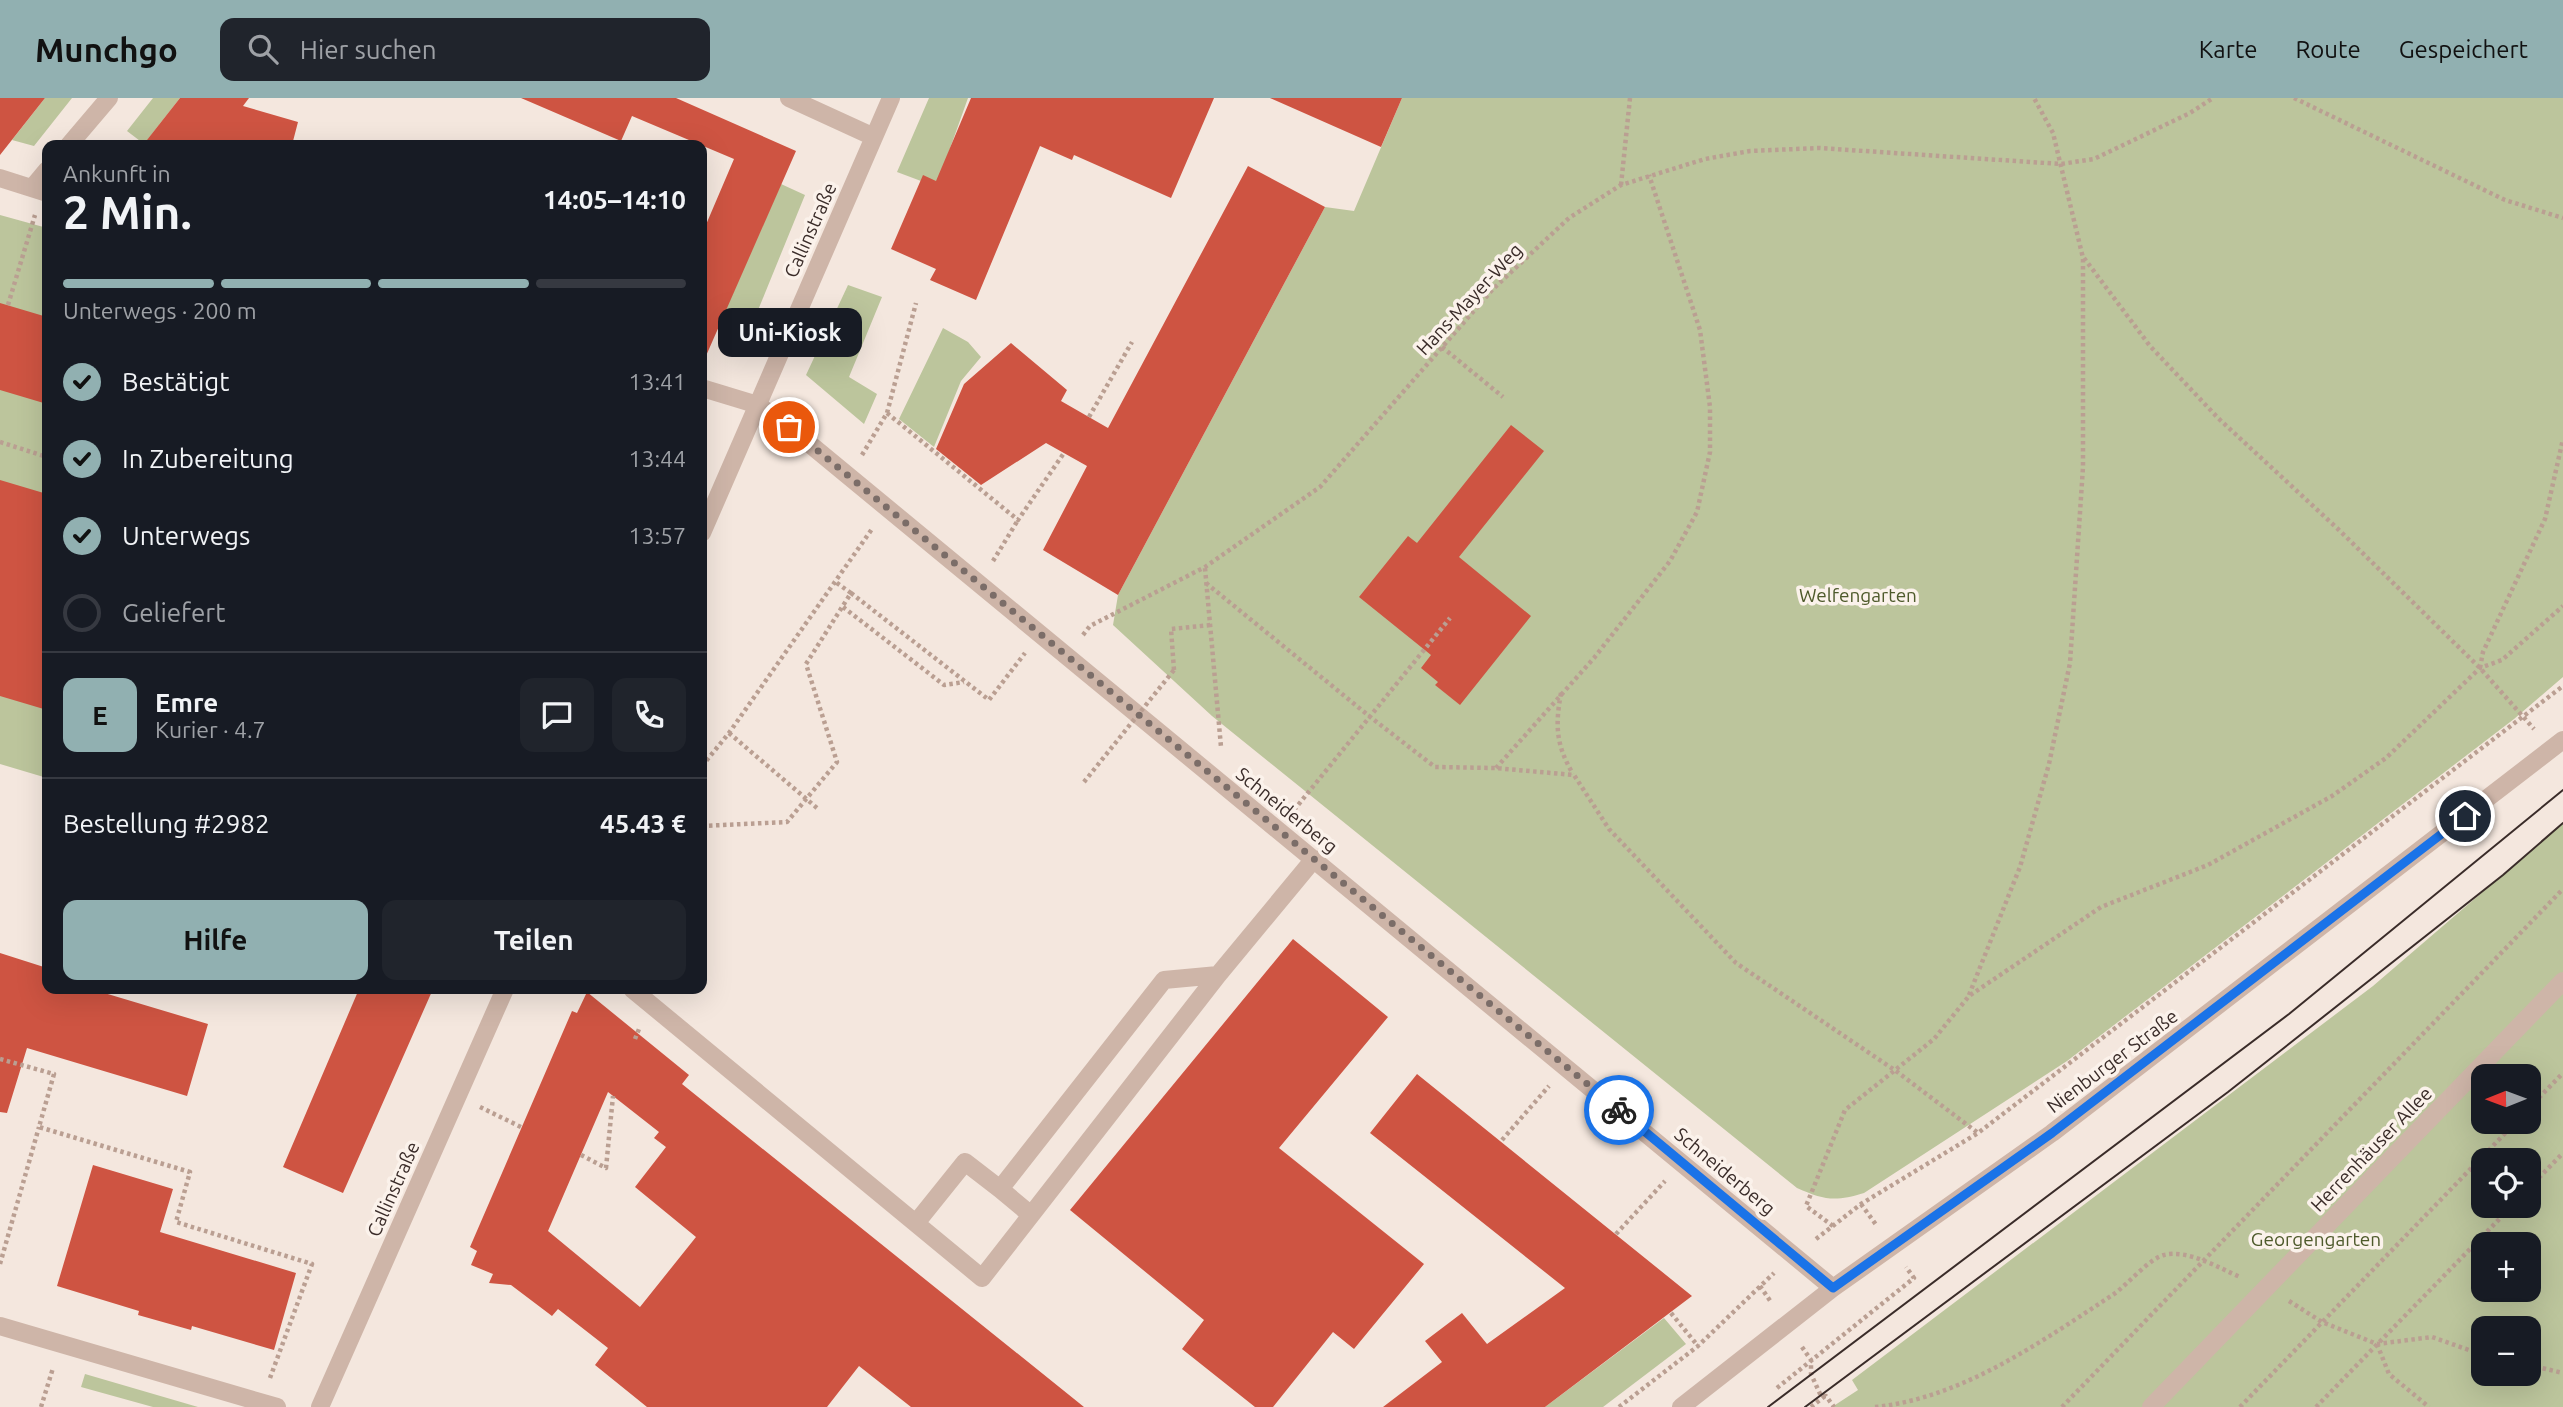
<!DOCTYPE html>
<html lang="de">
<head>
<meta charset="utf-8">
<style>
  :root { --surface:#171b24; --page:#20242c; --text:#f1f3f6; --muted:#9ea1a6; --line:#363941; --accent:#91b0b1 }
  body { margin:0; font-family:Ubuntu,sans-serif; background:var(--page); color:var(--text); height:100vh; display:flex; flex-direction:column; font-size:26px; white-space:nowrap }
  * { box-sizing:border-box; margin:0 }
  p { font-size:23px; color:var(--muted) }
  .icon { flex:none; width:38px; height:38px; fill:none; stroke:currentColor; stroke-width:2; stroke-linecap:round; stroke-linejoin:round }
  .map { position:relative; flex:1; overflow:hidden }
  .panel { position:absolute; left:42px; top:42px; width:665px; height:854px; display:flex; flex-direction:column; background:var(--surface); border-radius:14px; box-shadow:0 7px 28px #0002 }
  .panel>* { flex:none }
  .needle { width:46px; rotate:269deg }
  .fabs { position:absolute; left:2471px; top:966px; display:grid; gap:14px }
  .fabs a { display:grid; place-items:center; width:70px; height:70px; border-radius:14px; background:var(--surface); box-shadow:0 7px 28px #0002; font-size:35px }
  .pin { position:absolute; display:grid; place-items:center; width:60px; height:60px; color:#fff; margin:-30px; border:4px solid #fff; border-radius:50%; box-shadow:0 2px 7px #0007 }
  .courier { position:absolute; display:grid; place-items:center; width:70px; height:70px; margin:-35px; border:5px solid #1a73e8; border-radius:50%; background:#fff; color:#222; box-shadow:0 2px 9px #0007 }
  .bubble { position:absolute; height:49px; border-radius:14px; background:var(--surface); box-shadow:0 7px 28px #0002; font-size:23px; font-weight:600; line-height:49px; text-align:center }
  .head em { font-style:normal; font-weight:600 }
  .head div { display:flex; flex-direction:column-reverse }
  .head { display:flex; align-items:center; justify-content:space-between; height:119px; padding:0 21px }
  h1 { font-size:46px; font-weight:600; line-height:52px }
  .bar { display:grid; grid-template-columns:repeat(4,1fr); gap:10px 7px; align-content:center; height:84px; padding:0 21px }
  .bar i { height:9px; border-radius:5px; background:var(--line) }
  .bar .selected { background:var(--accent) }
  .bar p { grid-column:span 4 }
  .line { display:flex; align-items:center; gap:18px; padding:0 21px; border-top:2px solid var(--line) }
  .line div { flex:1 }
  .round { display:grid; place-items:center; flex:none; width:74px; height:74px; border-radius:14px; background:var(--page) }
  ol { padding:0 21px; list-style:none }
  li { display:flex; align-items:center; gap:21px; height:77px }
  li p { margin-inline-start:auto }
  li .icon { padding:7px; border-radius:50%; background:var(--accent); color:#111; stroke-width:4 }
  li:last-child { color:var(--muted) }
  li i { width:38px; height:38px; border:4px solid var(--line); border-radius:50% }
  .action { display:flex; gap:14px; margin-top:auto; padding:14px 21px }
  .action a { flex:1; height:80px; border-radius:14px; background:var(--accent); color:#111; font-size:28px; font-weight:600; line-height:80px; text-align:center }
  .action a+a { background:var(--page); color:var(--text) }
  header { display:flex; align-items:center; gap:42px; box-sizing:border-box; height:98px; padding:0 35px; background:var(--accent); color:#111 }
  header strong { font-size:33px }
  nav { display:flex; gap:38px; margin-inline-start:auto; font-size:24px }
  .search { width:490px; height:63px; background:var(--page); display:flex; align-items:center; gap:18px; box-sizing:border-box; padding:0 24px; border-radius:14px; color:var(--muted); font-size:26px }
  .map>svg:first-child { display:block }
  .green { fill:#bcc59c; fill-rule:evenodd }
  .building { fill:#ce5442; fill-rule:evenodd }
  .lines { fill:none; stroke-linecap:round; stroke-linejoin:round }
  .path { stroke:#ba9f92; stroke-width:4.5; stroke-dasharray:3.5 3.5; stroke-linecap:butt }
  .minor { stroke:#ceb5a8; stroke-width:18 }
  .tram { stroke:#3a2c29; stroke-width:2 }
  .path-bridge { stroke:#ba9f92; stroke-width:4.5; stroke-dasharray:3.5 3.5; stroke-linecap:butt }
  .done { stroke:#7b6d68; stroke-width:7; stroke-dasharray:0 12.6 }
  .route { stroke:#1a73e8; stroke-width:9 }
  .labels { text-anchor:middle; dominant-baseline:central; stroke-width:7; stroke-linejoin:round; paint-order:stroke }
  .street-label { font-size:19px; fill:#3a2c29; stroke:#fbf2eb }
  .park-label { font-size:19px; fill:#4e5a2b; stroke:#fbf2eb }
</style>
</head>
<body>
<header>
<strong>Munchgo</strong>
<div class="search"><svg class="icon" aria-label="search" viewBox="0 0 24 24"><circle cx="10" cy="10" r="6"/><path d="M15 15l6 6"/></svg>Hier suchen</div>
<nav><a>Karte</a><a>Route</a><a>Gespeichert</a></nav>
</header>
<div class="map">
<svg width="2563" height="1309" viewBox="0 0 2563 1309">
  <rect width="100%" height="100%" fill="#f4e7de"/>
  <path class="green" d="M 45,0 L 72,0 L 34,48 L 12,42 Z
    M 153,0 L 180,0 L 144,46 L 127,33 Z
    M 929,0 L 968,0 L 938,84 L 921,83 L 897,74 Z
    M 1402,0 L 2563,0 L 2563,579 L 2514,621 L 2067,963 L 1864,1095 C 1835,1104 1824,1102 1797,1090 L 1212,618 L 1113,527 L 1118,497 L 1325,109 L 1354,113 Z
    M 781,86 L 805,97 L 754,222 L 717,231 Z
    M 0,117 L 47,130 L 47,680 L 0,666 Z
    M 848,187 L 882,199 L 849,279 L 877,296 L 864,326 L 806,277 Z
    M 943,230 L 968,244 L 981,259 L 961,283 L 934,349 L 899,321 Z
    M 2563,725 L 2563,1309 L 1832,1309 L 1858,1292 L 1852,1282 L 2373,888 ZM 2483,978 L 2529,978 L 2529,1024 L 2483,1024 ZM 2483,1062 L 2529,1062 L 2529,1108 L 2483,1108 ZM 2483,1146 L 2529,1146 L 2529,1192 L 2483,1192 ZM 2483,1230 L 2529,1230 L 2529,1276 L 2483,1276 Z
    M 1664,1220 L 1686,1246 L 1603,1309 L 1545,1309 Z
    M 85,1276 L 198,1309 L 153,1309 L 81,1289 Z"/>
  <path class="building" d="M 0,0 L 45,0 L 0,57 Z
    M 180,0 L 249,0 L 243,8 L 298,24 L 292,47 L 143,47 Z
    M 521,0 L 676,0 L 796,53 L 702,267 L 702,136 L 734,61 L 632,18 L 621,43 Z
    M 971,0 L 1214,0 L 1171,100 L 1074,57 L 1072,62 L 1040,48 L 976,202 L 930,182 L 936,171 L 891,151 L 923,77 L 936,83 Z
    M 1270,0 L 1402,0 L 1381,49 Z
    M 1248,68 L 1325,109 L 1118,497 L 1043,452 L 1087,368 L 1046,345 L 981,387 L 936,351 L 964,286 L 1011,245 L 1067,292 L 1061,303 L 1108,330 Z
    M 0,205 L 47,219 L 47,306 L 0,292 Z
    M 1511,327 L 1544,353 L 1459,459 L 1531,518 L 1460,607 L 1435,587 L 1438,584 L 1421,570 L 1431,557 L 1359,499 L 1408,438 L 1417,445 Z
    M 0,382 L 47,396 L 47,612 L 0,598 Z
    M 1293,841 L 1388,919 L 1279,1050 L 1424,1166 L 1354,1251 L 1333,1234 L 1273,1309 L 1255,1309 L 1182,1251 L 1204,1222 L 1070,1112 Z
    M 0,855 L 47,870 L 47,891 L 91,891 L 208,926 L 187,998 L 27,950 L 7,1015 L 0,1014 Z
    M 359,891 L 433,891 L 343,1095 L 283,1069 Z
    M 587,894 L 689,977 L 682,986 L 1084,1309 L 911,1309 L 859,1268 L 827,1309 L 647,1309 L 595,1267 L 608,1250 L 558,1211 L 552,1218 L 511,1187 L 489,1185 L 493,1176 L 471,1167 L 477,1153 L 470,1149 L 572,913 L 577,915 ZM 608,994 L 659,1034 L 654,1040 L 666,1049 L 635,1089 L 696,1139 L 640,1209 L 548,1133 Z
    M 1417,976 L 1692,1198 L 1545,1309 L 1383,1309 L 1442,1264 L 1425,1243 L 1462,1215 L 1487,1246 L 1565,1190 L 1370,1035 Z
    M 93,1067 L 173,1091 L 160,1134 L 296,1175 L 274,1252 L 192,1228 L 191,1232 L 138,1217 L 139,1213 L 57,1188 Z"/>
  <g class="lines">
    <path class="path" d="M 2294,0 L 2505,102 L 2563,120
      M 1621,87 L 1630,0
      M 2084,160 L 2150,248 L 2218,320 L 2339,432 L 2480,570 L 2534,631
      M 8,207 L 35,117
      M 1442,249 L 1503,299
      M 887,315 L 1018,422 L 1064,355
      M 1089,319 L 1132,244
      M 0,344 L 47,359
      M 862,357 L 887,315 L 916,205
      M 993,463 L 1018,422
      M 1205,470 L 1221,649
      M 1206,485 L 1369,618 L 1435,669 L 1495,670 L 1574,677 L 1609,731 L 1736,865 L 1896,973 L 1978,1035
      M 851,495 L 989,602 L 1025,555
      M 843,509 L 944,587 L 964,584
      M 1083,537 L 1090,528 L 1205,469 L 1320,389 L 1493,191 L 1569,120 L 1621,87 L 1705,61 L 1750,53 L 1819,50 L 2061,66 L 2094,61 L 2190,15 L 2213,0
      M 2480,570 L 2483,554 L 2545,421 L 2563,341
      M 1174,572 L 1171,531 L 1211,527
      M 1561,595 C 1555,628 1556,647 1573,676
      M 729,635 L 817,710
      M 702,668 L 729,635 L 872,431
      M 1496,670 L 1594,560 L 1670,463 L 1697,414 L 1710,354 L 1710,309 L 1700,232 L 1649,77
      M 1294,712 L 1450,520
      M 702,728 L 787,724 L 837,664 L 806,566 L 851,495 L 834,483
      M 1969,897 L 2020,769 L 2049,666 L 2070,565 L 2083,369 L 2083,160 L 2053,35 L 2034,0
      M 635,941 L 639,931
      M 0,961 L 54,976 L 39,1029 L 190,1074 L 176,1124 L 312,1166 L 270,1280
      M 480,1009 L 521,1029
      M 2529,1010 L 2563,975
      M 1502,1042 L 1549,988
      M 581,1057 L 606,1070 L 613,998
      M 2529,1090 L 2563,1055
      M 1861,1106 L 1877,1128
      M 1833,1128 L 1806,1108 L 1845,1012 L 1934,941 L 1969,898 L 2101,809 L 2208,767 L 2332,698 L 2386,660 L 2480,570 L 2502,562 L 2563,508
      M 1616,1136 L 1665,1083
      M 1816,1141 L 1861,1106 L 1978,1035 L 2563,588
      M 0,1166 L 39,1029
      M 1760,1188 L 1771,1204
      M 2289,1203 L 2322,1224 L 2377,1246 L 2432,1239 L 2483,1257
      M 1671,1215 L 1698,1248
      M 2377,1246 L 2389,1276 L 2429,1309
      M 1802,1249 L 1811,1262 L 1811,1276 L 1821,1298 L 1826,1298 L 1834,1309
      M 2529,1267 L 2563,1275
      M 1777,1290 L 1914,1180 L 1906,1169
      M 41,1309 L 53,1270
      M 1619,1309 L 1698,1248 L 1774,1175
      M 1811,1309 L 1825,1298
      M 1875,1309 C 1963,1300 2042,1243 2114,1196 C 2128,1186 2150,1160 2164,1157 C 2188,1151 2219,1170 2240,1179
      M 2062,1309 L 2563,791
      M 2240,1309 L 2516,1024
      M 2316,1309 L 2512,1108"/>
    <path class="minor" d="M 789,0 L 874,39
      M 69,47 L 109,0
      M 0,80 L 47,95
      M 32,90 L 47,72
      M 702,290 L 758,307 L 789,329 L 1833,1190
      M 702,435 L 891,0
      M 632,891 L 982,1180 L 1218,877 L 1314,761
      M 1000,1091 L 1031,1117
      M 916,1125 L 965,1064 L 1000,1091 L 1164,882 L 1218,877
      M 0,1228 L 277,1309
      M 320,1309 L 505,891
      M 1681,1309 L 1833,1190 L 2052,1035 L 2563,642
      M 2151,1309 L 2563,883"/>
    <path class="tram" d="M 1768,1309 L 2289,916 L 2563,692
      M 1805,1309 L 2228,994 L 2503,777 L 2563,725"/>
    <path class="path-bridge" d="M 1084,684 L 1174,572"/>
  </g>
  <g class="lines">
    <path class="done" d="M 789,329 L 1619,1012"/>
    <path class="route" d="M 1619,1012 L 1833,1190 L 2052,1035 L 2465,718"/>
  </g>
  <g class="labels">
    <g class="street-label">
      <text transform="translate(810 132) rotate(-66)">Callinstraße</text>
      <text transform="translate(1469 201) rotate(-47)">Hans-Mayer-Weg</text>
      <text transform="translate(1287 712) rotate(39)">Schneiderberg</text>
      <text transform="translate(2112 963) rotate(-37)">Nienburger Straße</text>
      <text transform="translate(2371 1051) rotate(-46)">Herrenhäuser Allee</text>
      <text transform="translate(1725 1073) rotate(40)">Schneiderberg</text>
      <text transform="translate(393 1091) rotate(-66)">Callinstraße</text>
    </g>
    <g class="park-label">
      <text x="1858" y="497">Welfengarten</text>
      <text x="2316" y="1141">Georgengarten</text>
    </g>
  </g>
</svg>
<div class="fabs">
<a><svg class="needle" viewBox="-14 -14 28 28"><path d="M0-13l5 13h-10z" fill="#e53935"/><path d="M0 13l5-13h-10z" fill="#9ea1a6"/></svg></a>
<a><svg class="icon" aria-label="locate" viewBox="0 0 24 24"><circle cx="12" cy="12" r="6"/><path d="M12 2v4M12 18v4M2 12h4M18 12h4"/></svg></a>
<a>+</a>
<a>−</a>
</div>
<div class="pin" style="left:789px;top:329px;background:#ea580c"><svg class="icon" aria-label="bag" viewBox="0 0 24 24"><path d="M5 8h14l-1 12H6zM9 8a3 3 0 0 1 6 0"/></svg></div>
<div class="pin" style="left:2465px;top:718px;background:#1f2937"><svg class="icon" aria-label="home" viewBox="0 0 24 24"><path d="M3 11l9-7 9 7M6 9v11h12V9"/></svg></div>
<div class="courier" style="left:1619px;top:1012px"><svg class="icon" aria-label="bike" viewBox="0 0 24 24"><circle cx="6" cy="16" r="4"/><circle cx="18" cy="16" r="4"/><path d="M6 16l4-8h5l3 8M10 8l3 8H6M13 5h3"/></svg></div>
<div class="bubble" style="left:718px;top:210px;width:144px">Uni-Kiosk</div>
<section class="panel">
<div class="head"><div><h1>2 Min.</h1><p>Ankunft in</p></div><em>14:05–14:10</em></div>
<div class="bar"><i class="selected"></i><i class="selected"></i><i class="selected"></i><i></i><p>Unterwegs · 200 m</p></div>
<ol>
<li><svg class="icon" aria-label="check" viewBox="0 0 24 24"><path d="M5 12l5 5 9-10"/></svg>Bestätigt<p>13:41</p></li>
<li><svg class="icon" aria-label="check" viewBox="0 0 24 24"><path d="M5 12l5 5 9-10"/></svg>In Zubereitung<p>13:44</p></li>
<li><svg class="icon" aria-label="check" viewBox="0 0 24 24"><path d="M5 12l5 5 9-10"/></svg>Unterwegs<p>13:57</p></li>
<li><i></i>Geliefert</li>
</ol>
<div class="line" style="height:126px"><b class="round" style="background:var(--accent);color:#111">E</b><div><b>Emre</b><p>Kurier · 4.7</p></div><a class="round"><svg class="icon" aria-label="chat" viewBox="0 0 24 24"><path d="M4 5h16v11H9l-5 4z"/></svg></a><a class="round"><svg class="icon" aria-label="phone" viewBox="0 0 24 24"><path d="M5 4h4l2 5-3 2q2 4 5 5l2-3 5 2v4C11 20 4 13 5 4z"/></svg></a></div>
<div class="line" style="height:91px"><div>Bestellung #2982</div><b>45.43 €</b></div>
<div class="action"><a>Hilfe</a><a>Teilen</a></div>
</section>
</div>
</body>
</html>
